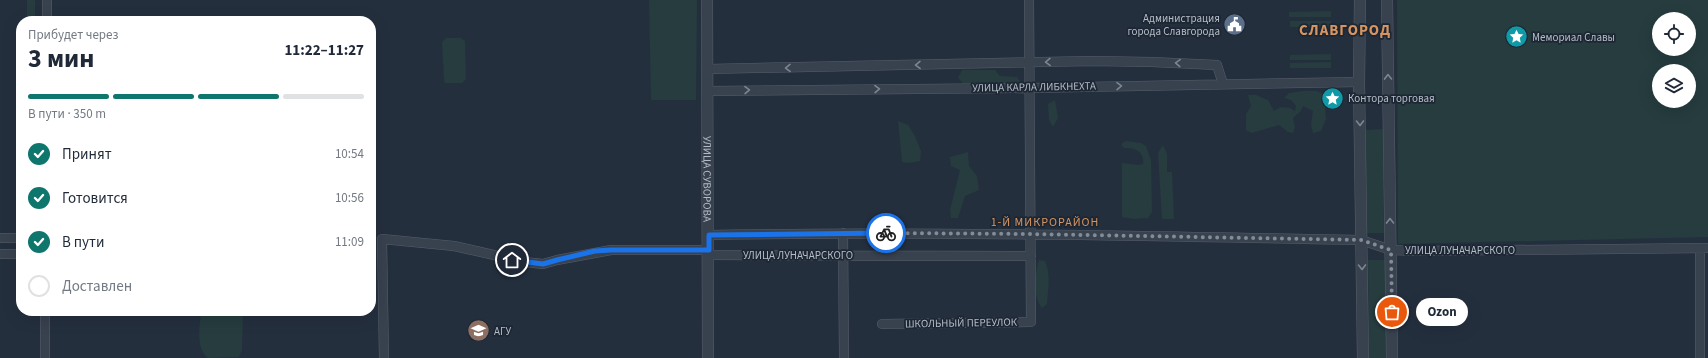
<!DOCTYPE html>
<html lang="ru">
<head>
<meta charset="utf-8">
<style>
  :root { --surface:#fff; --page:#f6f6f7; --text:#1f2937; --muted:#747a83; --line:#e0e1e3; --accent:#0f766e }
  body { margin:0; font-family:"Source Sans 3",sans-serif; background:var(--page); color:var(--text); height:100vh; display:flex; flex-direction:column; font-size:15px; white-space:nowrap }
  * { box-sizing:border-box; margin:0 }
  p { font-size:13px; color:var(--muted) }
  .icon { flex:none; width:22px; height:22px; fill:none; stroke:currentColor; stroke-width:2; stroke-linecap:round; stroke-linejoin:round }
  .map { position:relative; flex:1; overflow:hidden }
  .panel { position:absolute; left:16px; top:16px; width:360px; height:300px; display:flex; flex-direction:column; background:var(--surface); border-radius:16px; box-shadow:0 4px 16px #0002 }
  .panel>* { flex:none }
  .controls { position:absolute; left:1652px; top:12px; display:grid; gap:8px }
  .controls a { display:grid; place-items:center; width:44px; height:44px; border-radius:50%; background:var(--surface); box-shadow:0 4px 16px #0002; font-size:20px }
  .pin { position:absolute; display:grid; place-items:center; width:34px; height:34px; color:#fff; margin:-17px; border:2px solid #fff; border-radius:50%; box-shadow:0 1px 4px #0007 }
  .courier { position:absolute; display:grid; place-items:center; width:40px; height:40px; margin:-20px; border:3px solid #1a73e8; border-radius:50%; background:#fff; color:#222; box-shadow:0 1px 5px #0007 }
  .bubble { position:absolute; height:28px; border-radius:14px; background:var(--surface); box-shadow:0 4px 16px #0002; font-size:13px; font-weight:700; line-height:28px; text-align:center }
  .headline em { font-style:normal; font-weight:700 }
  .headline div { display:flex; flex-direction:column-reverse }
  .headline { display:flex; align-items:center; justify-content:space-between; height:68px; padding:0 12px }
  h1 { font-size:26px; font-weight:700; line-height:30px }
  .bar { display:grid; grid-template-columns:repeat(4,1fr); gap:6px 4px; align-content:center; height:48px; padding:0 12px }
  .bar i { height:5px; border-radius:3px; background:var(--line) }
  .bar .on { background:var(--accent) }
  .bar p { grid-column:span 4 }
  ol { padding:0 12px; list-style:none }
  li { display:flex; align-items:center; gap:12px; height:44px }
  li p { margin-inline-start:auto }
  li .icon { padding:4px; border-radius:50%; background:var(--accent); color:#fff; stroke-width:4 }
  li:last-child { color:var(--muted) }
  li i { width:22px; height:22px; border:2px solid var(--line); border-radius:50% }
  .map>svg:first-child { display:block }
  .green { fill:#263c3f; fill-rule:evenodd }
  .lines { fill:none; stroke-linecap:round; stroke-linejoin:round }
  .minor-casing { stroke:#565f6c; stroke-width:10 }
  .tertiary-casing { stroke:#565f6c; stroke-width:12 }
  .minor { stroke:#38414e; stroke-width:9 }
  .tertiary { stroke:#38414e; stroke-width:11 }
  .oneway { stroke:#7c8592 }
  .done { stroke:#828b98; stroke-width:4; stroke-dasharray:0 7.2 }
  .route { stroke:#1a73e8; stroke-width:5 }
  .labels { text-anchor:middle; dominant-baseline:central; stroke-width:3.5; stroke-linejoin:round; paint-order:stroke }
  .poi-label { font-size:11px; fill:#b4bcc9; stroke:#1d2633; text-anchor:start }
  .street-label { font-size:11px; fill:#b4bcc9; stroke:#1d2633 }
  .neighbourhood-label { font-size:12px; letter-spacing:1px; fill:#d59563; stroke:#1d2633 }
  .district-label { font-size:15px; font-weight:bold; letter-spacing:1px; fill:#d59563; stroke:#1d2633 }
</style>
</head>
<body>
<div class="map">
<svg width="1708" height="358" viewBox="0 0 1708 358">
  <rect width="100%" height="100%" fill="#242f3e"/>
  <path class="green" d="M 27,0 L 35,0 L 35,21 L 27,21 Z
    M 649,0 L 697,0 L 696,100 L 651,100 Z
    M 1397,0 L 1708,0 L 1708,237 L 1398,244 ZM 1659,19 L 1689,19 L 1689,49 L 1659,49 ZM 1659,71 L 1689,71 L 1689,101 L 1659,101 Z
    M 1331,11 L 1331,17 L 1289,17 L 1289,12 Z
    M 1290,21 L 1331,21 L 1332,27 L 1290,27 Z
    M 446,38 L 461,38 L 465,41 L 466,79 L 462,83 L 445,83 L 444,80 L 442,42 Z
    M 1331,54 L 1331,60 L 1290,60 L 1290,55 Z
    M 1331,62 L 1331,68 L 1290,68 L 1290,63 Z
    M 962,70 L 995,70 L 1000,76 L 1017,77 L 1021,83 L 963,83 L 958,78 Z
    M 1303,91 L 1317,91 L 1324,95 L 1326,119 L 1321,131 L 1313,133 L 1311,125 L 1313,111 L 1303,106 L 1301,111 L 1293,118 L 1295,127 L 1293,133 L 1288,132 L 1279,125 L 1252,133 L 1246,130 L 1246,114 L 1251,106 L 1248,95 L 1256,95 L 1268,100 L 1274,111 L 1281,107 L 1290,108 L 1295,111 L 1296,106 L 1291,100 L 1284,98 L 1289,93 Z
    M 1055,100 L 1058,118 L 1053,127 L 1049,120 L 1048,104 Z
    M 898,121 L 908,125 L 915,136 L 921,151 L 920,161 L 909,163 L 902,162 Z
    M 1383,129 L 1384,233 L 1366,233 L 1366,130 Z
    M 1126,141 L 1141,143 L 1146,146 L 1151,160 L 1152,212 L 1148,218 L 1134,219 L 1122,217 L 1122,163 L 1138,165 L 1143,164 C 1145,152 1135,147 1124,148 L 1121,144 Z
    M 1163,145 L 1167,154 L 1167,172 L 1172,172 L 1174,219 L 1162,219 L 1158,153 Z
    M 968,152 L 969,166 L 977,176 L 979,190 L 965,196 L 958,218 L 951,218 L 950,210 L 960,170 L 951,166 L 950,157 Z
    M 1039,260 L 1045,261 C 1051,274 1048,290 1047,304 L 1042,308 C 1032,295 1035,274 1039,260 Z
    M 1368,260 L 1385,260 L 1386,358 L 1369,358 Z
    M 201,311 L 243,311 L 242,350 L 239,357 L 208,358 C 195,348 200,326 201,311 Z"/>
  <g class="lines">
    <defs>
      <path id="minor" d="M 47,0 L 47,21
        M 708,69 L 1092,61 L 1152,62 L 1217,65 L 1223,84
        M 708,91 L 1030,88 L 1359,82
        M 843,233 L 844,358
        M 709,235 C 927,231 1144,236 1361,240 L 1391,250 L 1416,251 L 1708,248
        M 0,238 L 21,238
        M 1700,248 L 1700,358
        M 0,254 L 21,254
        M 709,255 L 1031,256
        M 882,324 L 1031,322 L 1029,0
        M 45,358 L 45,311
        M 384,358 L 382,239 L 454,246 L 525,262 L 543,264 L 557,260 L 611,250 L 709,250"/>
      <g id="tertiary">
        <path id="s1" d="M 707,0 L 708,358"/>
        <path d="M 1360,0 L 1359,82 L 1363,358"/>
        <path d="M 1387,0 L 1392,358"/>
      </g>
    </defs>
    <use href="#minor" class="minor-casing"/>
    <use href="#tertiary" class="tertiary-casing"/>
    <use href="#minor" class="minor"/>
    <use href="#tertiary" class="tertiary"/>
  </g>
  <defs><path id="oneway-chevron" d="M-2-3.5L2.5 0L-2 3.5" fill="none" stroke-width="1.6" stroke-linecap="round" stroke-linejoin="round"/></defs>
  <g class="oneway">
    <use href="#oneway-chevron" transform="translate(1048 62) rotate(179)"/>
    <use href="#oneway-chevron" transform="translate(1178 63) rotate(-177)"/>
    <use href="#oneway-chevron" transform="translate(918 65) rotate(179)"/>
    <use href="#oneway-chevron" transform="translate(788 68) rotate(179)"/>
    <use href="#oneway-chevron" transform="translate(1388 77) rotate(-91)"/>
    <use href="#oneway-chevron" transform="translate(1119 86) rotate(-1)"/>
    <use href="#oneway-chevron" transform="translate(877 89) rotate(-1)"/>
    <use href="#oneway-chevron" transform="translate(747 90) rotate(-1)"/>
    <use href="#oneway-chevron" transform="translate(1360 123) rotate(89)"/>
    <use href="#oneway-chevron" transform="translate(1390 221) rotate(-91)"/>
    <use href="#oneway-chevron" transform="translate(1362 267) rotate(89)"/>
  </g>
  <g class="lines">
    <path class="done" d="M 886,233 L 1030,234 L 1361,240 L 1391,250 L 1392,312"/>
    <path class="route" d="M 512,260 L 543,264 L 557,260 L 595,251 L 611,250 L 709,250 L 709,235 L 886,233"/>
  </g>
  <defs>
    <symbol id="civic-disc" viewBox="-11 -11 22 22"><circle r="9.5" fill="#5c6f8a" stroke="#1d2633"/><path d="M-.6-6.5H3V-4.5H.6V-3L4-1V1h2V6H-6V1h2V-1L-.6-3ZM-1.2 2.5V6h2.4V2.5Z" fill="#fff"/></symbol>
    <symbol id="sight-disc" viewBox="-11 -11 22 22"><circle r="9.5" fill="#0f9aa8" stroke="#1d2633"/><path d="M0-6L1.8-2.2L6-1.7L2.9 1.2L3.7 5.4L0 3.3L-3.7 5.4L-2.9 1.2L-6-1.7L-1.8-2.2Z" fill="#fff"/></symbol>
    <symbol id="university-disc" viewBox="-11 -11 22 22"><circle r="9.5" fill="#8d6e63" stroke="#1d2633"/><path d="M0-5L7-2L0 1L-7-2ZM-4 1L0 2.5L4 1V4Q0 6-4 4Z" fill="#fff"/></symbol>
  </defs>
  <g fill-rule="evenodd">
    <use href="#civic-disc" x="1222" y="12" width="25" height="25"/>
    <use href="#sight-disc" x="1504" y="24" width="25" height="25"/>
    <use href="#sight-disc" x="1320" y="86" width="25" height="25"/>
    <use href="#university-disc" x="466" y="318" width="25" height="25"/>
  </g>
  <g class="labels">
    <g class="poi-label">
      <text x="1220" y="18" text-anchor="end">Администрация<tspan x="1220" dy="13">города Славгорода</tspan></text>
      <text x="1532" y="37">Мемориал Славы</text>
      <text x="1348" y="98">Контора торговая</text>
      <text x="494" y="331">АГУ</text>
    </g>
    <g class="street-label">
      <text transform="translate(1034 87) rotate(-1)">УЛИЦА КАРЛА ЛИБКНЕХТА</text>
      <text stroke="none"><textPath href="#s1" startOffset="179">УЛИЦА СУВОРОВА</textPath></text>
      <text x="1460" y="250">УЛИЦА ЛУНАЧАРСКОГО</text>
      <text x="798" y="255">УЛИЦА ЛУНАЧАРСКОГО</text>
      <text transform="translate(961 323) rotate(-1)">ШКОЛЬНЫЙ ПЕРЕУЛОК</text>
    </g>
    <g class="neighbourhood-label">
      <text x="1045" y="222">1-Й МИКРОРАЙОН</text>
    </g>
    <g class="district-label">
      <text x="1345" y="30">СЛАВГОРОД</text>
    </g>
  </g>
</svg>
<div class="controls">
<a><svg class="icon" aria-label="locate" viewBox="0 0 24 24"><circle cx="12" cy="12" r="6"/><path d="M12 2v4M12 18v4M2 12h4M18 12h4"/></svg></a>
<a><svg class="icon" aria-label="layers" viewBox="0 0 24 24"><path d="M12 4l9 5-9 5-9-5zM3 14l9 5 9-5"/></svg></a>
</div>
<div class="pin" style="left:1392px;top:312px;background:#ea580c"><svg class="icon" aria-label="bag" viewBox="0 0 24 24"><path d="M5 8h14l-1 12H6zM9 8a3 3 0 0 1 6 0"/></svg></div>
<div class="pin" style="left:512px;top:260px;background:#1f2937"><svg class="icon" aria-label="home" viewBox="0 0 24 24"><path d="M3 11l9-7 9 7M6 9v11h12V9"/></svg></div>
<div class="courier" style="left:886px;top:233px"><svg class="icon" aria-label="bike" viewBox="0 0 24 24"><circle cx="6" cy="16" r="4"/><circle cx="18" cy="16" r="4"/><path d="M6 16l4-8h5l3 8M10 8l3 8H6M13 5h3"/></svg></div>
<div class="bubble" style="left:1416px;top:298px;width:52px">Ozon</div>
<section class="panel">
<div class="headline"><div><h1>3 мин</h1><p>Прибудет через</p></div><em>11:22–11:27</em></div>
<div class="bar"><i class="on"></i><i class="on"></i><i class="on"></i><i></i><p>В пути · 350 m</p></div>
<ol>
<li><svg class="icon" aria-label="check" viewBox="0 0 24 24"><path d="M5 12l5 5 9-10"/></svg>Принят<p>10:54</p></li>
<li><svg class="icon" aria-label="check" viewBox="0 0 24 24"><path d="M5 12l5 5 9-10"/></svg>Готовится<p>10:56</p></li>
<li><svg class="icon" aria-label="check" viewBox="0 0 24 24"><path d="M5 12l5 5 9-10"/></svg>В пути<p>11:09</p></li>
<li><i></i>Доставлен</li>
</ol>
</section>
</div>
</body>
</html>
